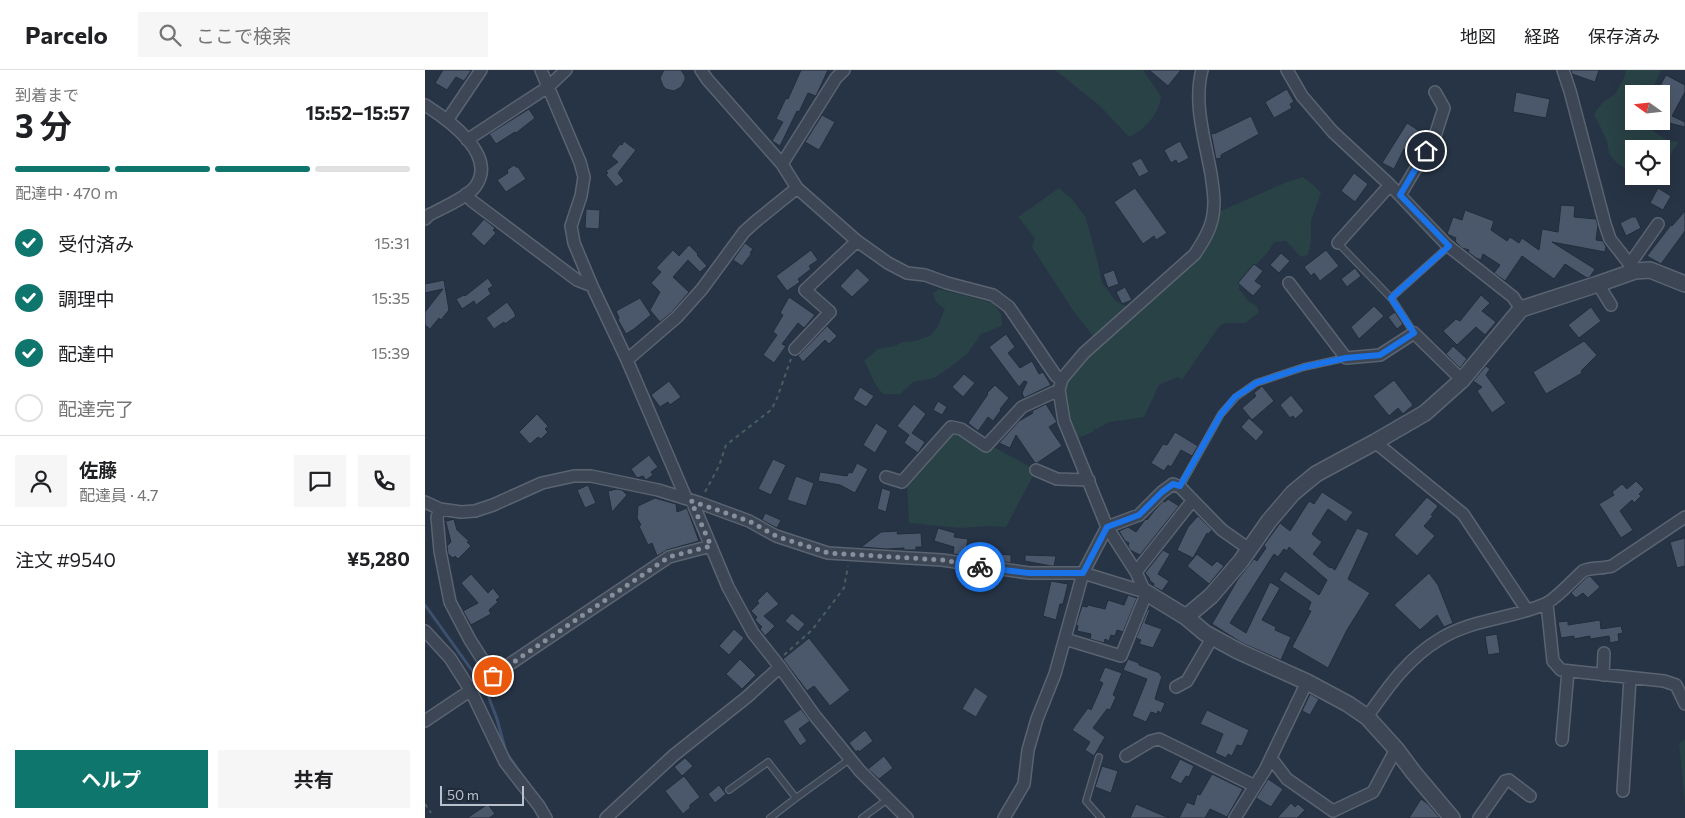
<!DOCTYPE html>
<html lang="ja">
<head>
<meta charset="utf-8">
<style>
  :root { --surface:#fff; --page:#f6f6f6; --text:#202124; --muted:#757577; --line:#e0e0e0; --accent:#0f766e }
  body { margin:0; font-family:Commissioner,"Noto Sans JP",sans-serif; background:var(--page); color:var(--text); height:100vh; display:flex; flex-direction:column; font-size:19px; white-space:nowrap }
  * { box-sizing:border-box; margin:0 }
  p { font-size:16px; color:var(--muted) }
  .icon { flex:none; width:28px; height:28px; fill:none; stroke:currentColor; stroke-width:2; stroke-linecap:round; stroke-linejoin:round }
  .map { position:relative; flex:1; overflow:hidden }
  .panel { display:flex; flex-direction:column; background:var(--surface); width:425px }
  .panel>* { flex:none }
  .needle { width:32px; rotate:285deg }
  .fabs { position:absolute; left:1200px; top:15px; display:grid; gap:10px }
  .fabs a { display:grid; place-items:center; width:45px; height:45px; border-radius:0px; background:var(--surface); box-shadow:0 5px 20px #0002; font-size:25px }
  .scale { position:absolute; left:15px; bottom:12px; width:84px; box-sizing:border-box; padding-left:5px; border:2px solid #b9c1cd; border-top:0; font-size:14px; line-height:18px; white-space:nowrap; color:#b9c1cd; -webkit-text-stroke:4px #202b3a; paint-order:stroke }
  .pin { position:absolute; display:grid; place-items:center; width:42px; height:42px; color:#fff; margin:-21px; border:2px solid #fff; border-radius:50%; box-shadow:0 1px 5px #0007 }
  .courier { position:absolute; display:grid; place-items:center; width:50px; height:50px; margin:-25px; border:4px solid #1a73e8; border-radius:50%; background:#fff; color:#222; box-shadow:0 1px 6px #0007 }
  .head em { font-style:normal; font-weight:700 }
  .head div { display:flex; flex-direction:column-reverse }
  .head { display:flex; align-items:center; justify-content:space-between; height:85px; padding:0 15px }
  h1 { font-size:32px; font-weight:700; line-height:38px }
  .bar { display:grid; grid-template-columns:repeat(4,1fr); gap:8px 5px; align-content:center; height:60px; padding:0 15px }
  .bar i { height:6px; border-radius:4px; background:var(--line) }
  .bar .selected { background:var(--accent) }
  .bar p { grid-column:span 4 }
  .line { display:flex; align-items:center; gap:12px; padding:0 15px; border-top:1px solid var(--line) }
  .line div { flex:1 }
  .round { display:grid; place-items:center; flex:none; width:52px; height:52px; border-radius:0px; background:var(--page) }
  ol { padding:0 15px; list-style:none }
  li { display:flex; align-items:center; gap:15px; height:55px }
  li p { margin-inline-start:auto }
  li .icon { padding:5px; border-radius:50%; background:var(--accent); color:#fff; stroke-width:4 }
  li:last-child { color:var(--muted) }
  li i { width:28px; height:28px; border:2px solid var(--line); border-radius:50% }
  .cta { display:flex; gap:10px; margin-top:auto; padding:10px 15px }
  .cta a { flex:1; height:58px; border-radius:0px; background:var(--accent); color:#fff; font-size:20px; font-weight:700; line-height:58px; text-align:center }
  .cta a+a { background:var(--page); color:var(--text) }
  header { display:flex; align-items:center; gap:30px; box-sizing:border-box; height:70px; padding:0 25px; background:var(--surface); border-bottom:1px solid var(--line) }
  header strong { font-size:24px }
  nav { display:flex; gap:28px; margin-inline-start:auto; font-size:18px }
  .search { width:350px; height:45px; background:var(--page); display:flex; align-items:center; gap:12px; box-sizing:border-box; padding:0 18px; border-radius:0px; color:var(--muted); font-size:19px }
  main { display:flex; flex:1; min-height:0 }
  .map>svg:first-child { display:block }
  .green { fill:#294246 }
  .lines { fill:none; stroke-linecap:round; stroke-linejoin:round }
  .stream { stroke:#3d516e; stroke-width:3 }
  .building { fill:#4b586b; stroke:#222d3c }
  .service-casing { stroke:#5a6471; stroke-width:8 }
  .minor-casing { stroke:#5a6471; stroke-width:14 }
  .tertiary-casing { stroke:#5a6471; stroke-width:18 }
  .path { stroke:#485f61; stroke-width:2; stroke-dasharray:4 4; stroke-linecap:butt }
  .service { stroke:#3c4654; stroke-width:5.5 }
  .minor { stroke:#3c4654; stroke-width:11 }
  .tertiary { stroke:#3c4654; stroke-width:15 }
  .done { stroke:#86909d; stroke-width:5; stroke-dasharray:0 9 }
  .route { stroke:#1a73e8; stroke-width:6 }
</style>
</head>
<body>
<header>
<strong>Parcelo</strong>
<div class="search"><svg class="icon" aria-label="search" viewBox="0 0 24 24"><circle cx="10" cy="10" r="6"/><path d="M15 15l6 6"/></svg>ここで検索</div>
<nav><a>地図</a><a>経路</a><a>保存済み</a></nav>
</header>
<main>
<section class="panel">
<div class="head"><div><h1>3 分</h1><p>到着まで</p></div><em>15:52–15:57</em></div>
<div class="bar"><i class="selected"></i><i class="selected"></i><i class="selected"></i><i></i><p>配達中 · 470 m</p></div>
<ol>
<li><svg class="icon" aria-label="check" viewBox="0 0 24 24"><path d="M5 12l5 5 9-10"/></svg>受付済み<p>15:31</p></li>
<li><svg class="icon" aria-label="check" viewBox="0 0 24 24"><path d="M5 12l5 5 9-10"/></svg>調理中<p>15:35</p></li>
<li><svg class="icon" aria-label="check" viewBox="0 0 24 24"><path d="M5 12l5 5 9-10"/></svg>配達中<p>15:39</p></li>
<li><i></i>配達完了</li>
</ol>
<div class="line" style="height:90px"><a class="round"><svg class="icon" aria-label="person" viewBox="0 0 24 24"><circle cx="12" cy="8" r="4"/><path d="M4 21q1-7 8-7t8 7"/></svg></a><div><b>佐藤</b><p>配達員 · 4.7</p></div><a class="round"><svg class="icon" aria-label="chat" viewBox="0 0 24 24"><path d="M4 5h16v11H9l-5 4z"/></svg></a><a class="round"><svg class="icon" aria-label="phone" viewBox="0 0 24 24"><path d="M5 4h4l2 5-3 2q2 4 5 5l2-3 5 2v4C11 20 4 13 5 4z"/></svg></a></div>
<div class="line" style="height:65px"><div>注文 #9540</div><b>¥5,280</b></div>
<div class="cta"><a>ヘルプ</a><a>共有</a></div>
</section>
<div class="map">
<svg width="1260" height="748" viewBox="0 0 1260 748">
  <rect width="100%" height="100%" fill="#273445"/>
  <path class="green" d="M 630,0 L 718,0 L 736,26 C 734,45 720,59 704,67 L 675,36 Z
    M 1201,0 L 1236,0 L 1225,24 L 1209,24 L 1209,51 L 1213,51 L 1243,71 L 1254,72 L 1236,98 L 1236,79 L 1209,79 L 1209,101 L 1202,100 L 1192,93 L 1184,84 L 1182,71 L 1169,44 L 1178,32 L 1190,24 L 1199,8 Z
    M 878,107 L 887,114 L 896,123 L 886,150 L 886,172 L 883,185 L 876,187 L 861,171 L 849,172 L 842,183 L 815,212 L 814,219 L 823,231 L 832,236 L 834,242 L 821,253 L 799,253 L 793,258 L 757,310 L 753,307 L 734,315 L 719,347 L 685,352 L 670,360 L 668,356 L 669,361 L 650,370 L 639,352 L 638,310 L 769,185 L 791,143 L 862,112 Z
    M 634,118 L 647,129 L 661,148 L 673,193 L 677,213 L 691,231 L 704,238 L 668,266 L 649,242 L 607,177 L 610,168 L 593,147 Z
    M 514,219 L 568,233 L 576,244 L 577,256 L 556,264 L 543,283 L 524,298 L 509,308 L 488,312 L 475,324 L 458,324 C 447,312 447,304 439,291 L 453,279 L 470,276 L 478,272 L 490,271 L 505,266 L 512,258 L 520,239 L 511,232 L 508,223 Z
    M 536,359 L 611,400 L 581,457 L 563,456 L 536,458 L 484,453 L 482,413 L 515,368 Z
    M 1260,669 L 1260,734 L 1254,673 Z"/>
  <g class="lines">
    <path class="stream" d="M 0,535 L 61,620 L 72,649 L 81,682 L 96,704"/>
  </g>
  <path class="building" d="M 18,0 L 43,0 L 46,1 L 39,11 L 31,7 L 22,20 L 10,13 Z
    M 239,0 L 256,0 L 260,6 L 260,10 L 256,17 L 249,21 L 241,19 L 238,16 L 235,8 Z
    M 376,0 L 403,0 L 391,26 L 383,23 L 374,42 L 372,41 L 355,76 L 347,71 L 358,52 L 351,49 L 361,28 L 363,29 Z
    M 724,0 L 756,0 L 743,16 Z
    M 1146,0 L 1174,0 L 1170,12 L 1147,4 Z
    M 1241,5 L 1260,15 L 1260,22 L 1247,46 L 1260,52 L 1260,57 L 1236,51 L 1236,36 L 1245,20 L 1235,16 Z
    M 862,19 L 869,32 L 865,34 L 867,38 L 849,48 L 840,32 Z
    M 1091,22 L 1125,29 L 1121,48 L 1088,42 Z
    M 104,39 L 110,48 L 91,63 L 90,62 L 71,74 L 64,64 Z
    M 397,45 L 410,52 L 394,80 L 380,72 Z
    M 826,46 L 834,64 L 796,85 L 796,88 L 791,89 L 786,64 L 791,63 Z
    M 982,53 L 993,60 L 989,68 L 991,70 L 984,81 L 979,79 L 969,99 L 957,93 Z
    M 199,71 L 211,80 L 193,103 L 199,111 L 191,117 L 181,105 L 183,103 L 181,101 L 193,92 L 186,86 L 195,74 L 197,75 Z
    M 755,71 L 764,88 L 753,94 L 751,90 L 746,93 L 739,80 Z
    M 716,88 L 724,102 L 714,107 L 706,93 Z
    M 89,95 L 91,97 L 93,97 L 101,109 L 81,122 L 72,110 L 83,103 L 82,100 Z
    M 929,103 L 943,114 L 930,132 L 916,121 Z
    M 710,118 L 742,163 L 731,170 L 729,166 L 718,174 L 689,132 Z
    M 1233,118 L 1246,126 L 1238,140 L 1225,133 Z
    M 1136,135 L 1150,136 L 1149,147 L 1171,149 L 1173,155 L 1171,170 L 1178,171 L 1181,177 L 1180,182 L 1127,172 L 1170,199 L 1165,207 L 1162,208 L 1140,194 L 1129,209 L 1097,186 L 1080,211 L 1069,203 L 1075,195 L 1058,184 L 1056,190 L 1051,188 L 1043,182 L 1044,180 L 1037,178 L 1030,171 L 1031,168 L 1022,164 L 1028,147 L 1037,150 L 1040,140 L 1069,151 L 1066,160 L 1082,171 L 1085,167 L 1094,173 L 1097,168 L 1114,180 L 1117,159 L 1133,162 Z
    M 161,139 L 175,140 L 174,159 L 160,158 Z
    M 1260,141 L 1260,161 L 1236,194 L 1222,186 L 1246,155 L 1247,156 Z
    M 1207,147 L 1211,147 L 1216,158 L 1201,166 L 1195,153 Z
    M 59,149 L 70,158 L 68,160 L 71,163 L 59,176 L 46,164 Z
    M 320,173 L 328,179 L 325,183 L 327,183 L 317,196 L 308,190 Z
    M 264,175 L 273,184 L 272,185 L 282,196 L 275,202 L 263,190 L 248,207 L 264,222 L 247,242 L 235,252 L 225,240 L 235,222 L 226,213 L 236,202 L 231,198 L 248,180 L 254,186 Z
    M 386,180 L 393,190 L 384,196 L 386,199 L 373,209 L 375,212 L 362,221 L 351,206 Z
    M 901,180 L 914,196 L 895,211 L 889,203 L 886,206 L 879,197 Z
    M 856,183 L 865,191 L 854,203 L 845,195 Z
    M 829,194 L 838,201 L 830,211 L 837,216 L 828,226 L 813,213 Z
    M 432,198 L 445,210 L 427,227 L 415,216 Z
    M 930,198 L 936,206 L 922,217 L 916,209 Z
    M 689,200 L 694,214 L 683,218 L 678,204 Z
    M 63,208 L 68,216 L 63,219 L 66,224 L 51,235 L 49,231 L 37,239 L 31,229 L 39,225 L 40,226 Z
    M 19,210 L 24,240 L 16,250 L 14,248 L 5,259 L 0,255 L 0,242 L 18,219 L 0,223 L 0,214 Z
    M 700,217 L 707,230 L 697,234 L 691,222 Z
    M 1056,225 L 1065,233 L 1057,241 L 1071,252 L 1060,265 L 1051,257 L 1032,275 L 1018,261 L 1031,249 L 1035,251 Z
    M 364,227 L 390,245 L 379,258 L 373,253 L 357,274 L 361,276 L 349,293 L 338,285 L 352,265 L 348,262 L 358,245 L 355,243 Z
    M 215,228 L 226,245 L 209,259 L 201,264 L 193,250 L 194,248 L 191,241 Z
    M 82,232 L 90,243 L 89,243 L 91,246 L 80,254 L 79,252 L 69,259 L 61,248 Z
    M 949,236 L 959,246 L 934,269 L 926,257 Z
    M 1166,237 L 1176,251 L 1154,268 L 1143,255 Z
    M 970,242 L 978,254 L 972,259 L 963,247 Z
    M 402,256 L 412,266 L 404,274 L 400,270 L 378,292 L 373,286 Z
    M 581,264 L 590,277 L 583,283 L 595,298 L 607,291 L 614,304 L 618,302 L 626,315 L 599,328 L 597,323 L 602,312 L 599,311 L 594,317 L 564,277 Z
    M 1159,271 L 1172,285 L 1156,301 L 1157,303 L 1121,324 L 1108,302 Z
    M 1028,276 L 1042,289 L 1035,298 L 1021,284 Z
    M 1061,296 L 1065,299 L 1061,305 L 1081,333 L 1067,343 L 1052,321 L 1057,317 L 1048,311 Z
    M 539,304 L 550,313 L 538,327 L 527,317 Z
    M 969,310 L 988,335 L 978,344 L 973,338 L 964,346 L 948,326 Z
    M 244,311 L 256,327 L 245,335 L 243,332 L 235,337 L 226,325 Z
    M 570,315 L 584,328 L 575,339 L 576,340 L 568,351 L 563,347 L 553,361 L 543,353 L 563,324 L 562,323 Z
    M 837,316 L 849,331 L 827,350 L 817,338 L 831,326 L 829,323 Z
    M 435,317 L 449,326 L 441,337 L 428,329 Z
    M 866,325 L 879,341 L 870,349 L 868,346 L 865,348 L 855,335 Z
    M 513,331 L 522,337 L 517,345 L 508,340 Z
    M 489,334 L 501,344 L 487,363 L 500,372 L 493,383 L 479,373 L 484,365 L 472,356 Z
    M 621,334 L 632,352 L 624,357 L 637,376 L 612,393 L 610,393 L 591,365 L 585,378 L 574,373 L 594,351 L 608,343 L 607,341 Z
    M 112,344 L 123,356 L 120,359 L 123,362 L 116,369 L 113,367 L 105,374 L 94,362 Z
    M 824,348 L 839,362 L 831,371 L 816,357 Z
    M 451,353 L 463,361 L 450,383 L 438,375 Z
    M 750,362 L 773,376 L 767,386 L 756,380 L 746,397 L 743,395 L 739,401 L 726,393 L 738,374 L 742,375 Z
    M 224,385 L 233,397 L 226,402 L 228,405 L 221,410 L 218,406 L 212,408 L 206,399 Z
    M 348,389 L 361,395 L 346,425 L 333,419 Z
    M 432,393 L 443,399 L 430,423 L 415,415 L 393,411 L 395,402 L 422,406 L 424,402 L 427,403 Z
    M 371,406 L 389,413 L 381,436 L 362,430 Z
    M 1211,411 L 1219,419 L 1214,424 L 1216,426 L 1209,433 L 1207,430 L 1195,441 L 1208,460 L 1196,468 L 1174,434 L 1189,425 L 1187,422 L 1197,414 L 1202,419 Z
    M 163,415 L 171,433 L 160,438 L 152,420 Z
    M 457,418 L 466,421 L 461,442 L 452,439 Z
    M 192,419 L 197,420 L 202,425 L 187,442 L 183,421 Z
    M 897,422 L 928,442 L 921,452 L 903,439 L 887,464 L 897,472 L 888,484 L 905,498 L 906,497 L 910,500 L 932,458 L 944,463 L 923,509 L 945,523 L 922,560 L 903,598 L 867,577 L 886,541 L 883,540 L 886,532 L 854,510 L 860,501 L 894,525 L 902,510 L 864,477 L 862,481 L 859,479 L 853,487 L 849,484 L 805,553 L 821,563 L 845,512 L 855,518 L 837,550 L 851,557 L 850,560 L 866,567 L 856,590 L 817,573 L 787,554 L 813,509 L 829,489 L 832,491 L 841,478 L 839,475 L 855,453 L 865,461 L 884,431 L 889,434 Z
    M 1002,427 L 1013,436 L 1006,445 L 1008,446 L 999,456 L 1010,466 L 992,486 L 969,465 Z
    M 230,428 L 251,434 L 252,442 L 262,438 L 274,471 L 242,480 L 232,486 L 227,473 L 223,475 L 214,456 L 216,455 L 212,448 L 213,436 Z
    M 743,429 L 754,436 L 715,485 L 705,480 L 703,476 L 704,473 L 700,471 L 694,461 L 703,457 L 711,462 L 719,451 L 721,449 L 722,450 L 729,441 L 738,431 L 740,432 Z
    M 340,443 L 356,450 L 352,458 L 337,450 Z
    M 773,446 L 787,460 L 783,464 L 782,463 L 768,488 L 752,480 L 763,457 Z
    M 20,449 L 22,451 L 29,449 L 32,460 L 44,471 L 42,472 L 46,476 L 33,489 L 30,486 L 28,488 L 23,484 L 22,476 L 26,472 Z
    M 513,458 L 530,463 L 529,467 L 543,469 L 541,479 L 547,480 L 546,487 L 528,484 L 529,477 L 509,471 Z
    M 473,461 L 472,464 L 496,463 L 497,477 L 491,477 L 491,480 L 479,480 L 479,478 L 462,479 L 436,477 L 456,462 Z
    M 1260,468 L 1260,496 L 1252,498 L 1245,472 Z
    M 738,480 L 745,484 L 733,504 L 744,511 L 737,521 L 728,516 L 729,514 L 724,510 L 725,509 L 720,503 Z
    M 574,484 L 586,485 L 586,493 L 573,491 Z
    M 772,484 L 787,496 L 792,491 L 799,496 L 784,514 L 762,496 Z
    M 600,485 L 631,486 L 629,496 L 626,496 L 600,491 Z
    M 1004,503 L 1013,515 L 1028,553 L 1019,557 L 1012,545 L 995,560 L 969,535 Z
    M 46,504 L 63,523 L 68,518 L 75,527 L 71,530 L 73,532 L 64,540 L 66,544 L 46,555 L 38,541 L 53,533 L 36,513 Z
    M 1165,506 L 1175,517 L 1163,528 L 1158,523 L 1151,528 L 1146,523 L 1162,507 Z
    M 626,511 L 643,514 L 638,534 L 635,534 L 631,550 L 618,546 Z
    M 342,521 L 354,534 L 339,546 L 350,556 L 340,566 L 335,559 L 337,557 L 330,550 L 332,547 L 326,541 L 334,533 L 332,531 Z
    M 703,525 L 712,528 L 698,562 L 692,560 L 690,566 L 686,565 L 684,571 L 680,569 L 679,573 L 665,569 L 666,564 L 652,561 L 653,556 L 651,555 L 657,536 L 662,537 L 663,535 L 680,539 L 683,530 L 699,535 Z
    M 723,539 L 725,540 L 720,553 L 737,559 L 728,578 L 714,574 L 716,570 L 711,568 Z
    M 367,543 L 380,554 L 373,562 L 360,551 Z
    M 1175,550 L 1176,559 L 1196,556 L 1198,563 L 1193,564 L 1194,571 L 1185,573 L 1184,566 L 1165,569 L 1165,566 L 1149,569 L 1149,566 L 1136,568 L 1133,552 L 1143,551 L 1143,555 Z
    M 309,559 L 319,568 L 304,585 L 294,576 Z
    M 1072,564 L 1075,583 L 1063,585 L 1060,566 Z
    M 384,568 L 425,620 L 405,636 L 389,616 L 382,621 L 358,589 Z
    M 315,589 L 331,605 L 317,619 L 301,604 Z
    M 703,589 L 714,593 L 714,595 L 735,603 L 735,605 L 737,606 L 730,629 L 740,633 L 736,643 L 733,641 L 732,644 L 726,642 L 721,652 L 707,646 L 722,609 L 698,600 Z
    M 680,597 L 697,603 L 688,625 L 691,627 L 685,640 L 682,639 L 668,658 L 680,667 L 669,686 L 660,680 L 665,672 L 647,660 L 663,638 L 666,640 L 678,613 L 674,611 Z
    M 550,617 L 563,626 L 551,647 L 537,639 Z
    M 885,624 L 894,629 L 885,645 L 877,641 Z
    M 376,639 L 385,651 L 374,659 L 382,671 L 375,676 L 358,651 Z
    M 782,640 L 824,660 L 817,676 L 812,675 L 807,686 L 803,684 L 801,688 L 790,683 L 798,664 L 775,654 Z
    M 440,660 L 448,671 L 434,682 L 433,680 L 431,682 L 424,673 Z
    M 459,686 L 468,698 L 454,709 L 443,699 Z
    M 260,688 L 268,696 L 257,706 L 249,697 Z
    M 755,689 L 769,696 L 764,707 L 761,706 L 756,714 L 745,708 Z
    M 677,696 L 693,701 L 686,723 L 670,717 Z
    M 787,704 L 818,719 L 802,747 L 785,739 L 780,748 L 754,748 L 762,732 L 769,735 L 772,724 L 775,725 Z
    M 259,706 L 275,727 L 265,735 L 265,738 L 258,744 L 240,721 Z
    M 843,709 L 858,719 L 846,737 L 831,728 Z
    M 294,715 L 301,724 L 290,733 L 283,724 Z
    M 996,729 L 1003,734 L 1015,748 L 984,748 Z
    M 866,733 L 870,737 L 873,734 L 880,740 L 872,748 L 852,748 Z
    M 63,734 L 70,744 L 64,748 L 42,748 Z
    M 711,734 L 744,748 L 705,748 Z"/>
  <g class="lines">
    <defs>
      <path id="service" d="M 913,173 L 967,229 L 989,263
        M 966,228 L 1024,176
        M 755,417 L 796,344 L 811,327 L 831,313 L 879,297 L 920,288
        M 674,687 L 661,731 L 676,748
        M 304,720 L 343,692 L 371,728 L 425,689
        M 345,748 L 371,728
        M 437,748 L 463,729"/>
      <path id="minor" d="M 116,0 L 155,92 L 159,107 L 156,126 L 146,156 L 149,173 L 167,216 L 202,290 L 261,428
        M 276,0 L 282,9 L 357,94 L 372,118 L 432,171 L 463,193 L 482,203 L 500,205 L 522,213 L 568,225 L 584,237 L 631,306 L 637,309
        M 862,0 L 877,26 L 908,62 L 965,115 L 1022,175 L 1088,227 L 1096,239
        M 1138,0 L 1145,21 L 1180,154 L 1185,169 L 1210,201
        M 0,35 C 22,49 74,85 50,117 C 41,128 17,138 4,145 L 0,149
        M 23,49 L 56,0
        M 42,70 L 123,17 L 141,0
        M 357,94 L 411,8 L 419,0
        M 41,124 L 47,131 L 152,210 L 167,216
        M 975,125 L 1010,66 L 1019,38 L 1010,22
        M 913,173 L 965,115
        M 1205,194 L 1233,154
        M 864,213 L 921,288 L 955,285 L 989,263 L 1037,310
        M 1173,214 L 1186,235
        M 370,279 L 405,242 L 380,220 L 432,171
        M 202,290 L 252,247 L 277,219 L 319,162 L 330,152 L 372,118
        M 950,372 L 1038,444 L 1102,540
        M 611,400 L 632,409 L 664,410
        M 461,407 L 477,412 L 526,357 L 536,359 L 561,376 L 597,337 L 634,320
        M 267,431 L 303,517 L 328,563 L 355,597 L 390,646 L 435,701 L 482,748
        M 0,432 L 15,439 L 36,442 L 50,441 L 68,435 L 117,413 L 149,406 L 166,406 L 233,420 L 275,433 L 324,451 L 351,466 L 403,483 L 517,490 L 604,503 L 658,503 L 720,522
        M 15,439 L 12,447 L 15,481 L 25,532 L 45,570 L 68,606
        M 711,502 L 768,430
        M 720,522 L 711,502 L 682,457 L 639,351 L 634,320 L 637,309 L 659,283 L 770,184 C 777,173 784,163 787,150 C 791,134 788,119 786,104 C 780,70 768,33 777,0
        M 1122,534 L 1128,591 L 1136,600 L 1239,611 L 1251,615 L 1260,634
        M 0,561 L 25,588 L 46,621 L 80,692 L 114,736 L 121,748
        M 640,569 L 696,586 L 722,522
        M 1178,605 L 1179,583
        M 751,617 L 762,611 L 787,568
        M 942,647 C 963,617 983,588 1015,569 C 1047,549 1086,549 1120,534 C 1130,530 1149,509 1158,501 C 1166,497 1177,499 1187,496 L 1260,447
        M 0,651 L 244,487 L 286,476
        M 1137,670 L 1143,601
        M 701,686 L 726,671 L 734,669 L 830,716
        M 846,688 L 862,709 L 908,741 L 948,722 L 971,679
        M 1198,721 L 1205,608
        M 181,748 L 249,685 L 322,627 L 355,597
        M 579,748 L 599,714 L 603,680 L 612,649 L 630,604 L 658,503 L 682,457 L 714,445 L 737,422 L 748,414 L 755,417 L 797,460 L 824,479
        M 810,748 L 840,700 L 882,612
        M 1054,748 L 1080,711 L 1084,710 L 1105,726"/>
      <path id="tertiary" d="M 720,522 L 761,547 L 780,563 L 813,581 L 882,612 L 923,634 L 942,647 L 971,679 L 989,703 L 1027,748
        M 761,547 L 786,526 L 816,491 L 844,451 L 868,423 L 891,404 L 950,372 L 1000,343 L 1037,310 L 1096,239 L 1173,214 L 1210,201 L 1225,200 L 1260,214"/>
    </defs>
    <use href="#service" class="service-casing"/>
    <use href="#minor" class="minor-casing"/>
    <use href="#tertiary" class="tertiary-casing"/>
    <path class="path" d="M 280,422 L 294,396 L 301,375 L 346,340 L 351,331 L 366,289
      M 359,585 L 387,560 L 419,518 L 423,496
      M 0,734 L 6,743"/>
    <use href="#service" class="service"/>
    <use href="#minor" class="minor"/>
    <use href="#tertiary" class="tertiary"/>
  </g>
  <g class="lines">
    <path class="done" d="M 68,606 L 244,487 L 286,476 L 266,431 L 324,451 L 351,466 L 403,483 L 518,490 L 555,497"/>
    <path class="route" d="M 555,497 L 604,503 L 658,503 L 682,457 L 714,445 L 737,422 L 748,414 L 755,416 L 796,344 L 810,327 L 821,320 L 831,313 L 879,297 L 921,288 L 955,285 L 989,263 L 966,228 L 1024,176 L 975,125 L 1001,81"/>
  </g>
</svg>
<div class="fabs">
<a><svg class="needle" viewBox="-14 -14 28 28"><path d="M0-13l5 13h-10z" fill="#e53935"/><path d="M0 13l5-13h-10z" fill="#757577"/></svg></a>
<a><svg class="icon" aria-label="locate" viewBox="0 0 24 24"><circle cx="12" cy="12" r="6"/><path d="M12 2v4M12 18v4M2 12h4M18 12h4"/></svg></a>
</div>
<div class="scale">50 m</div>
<div class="pin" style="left:68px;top:606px;background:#ea580c"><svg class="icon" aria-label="bag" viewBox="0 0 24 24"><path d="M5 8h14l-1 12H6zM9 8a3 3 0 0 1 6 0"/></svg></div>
<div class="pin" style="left:1001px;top:81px;background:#1f2937"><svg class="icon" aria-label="home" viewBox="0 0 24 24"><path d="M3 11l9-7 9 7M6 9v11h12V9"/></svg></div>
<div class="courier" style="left:555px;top:497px"><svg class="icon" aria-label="bike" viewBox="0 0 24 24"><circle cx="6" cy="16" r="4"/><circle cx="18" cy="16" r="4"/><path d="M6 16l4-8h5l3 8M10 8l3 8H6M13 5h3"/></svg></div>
</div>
</main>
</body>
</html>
